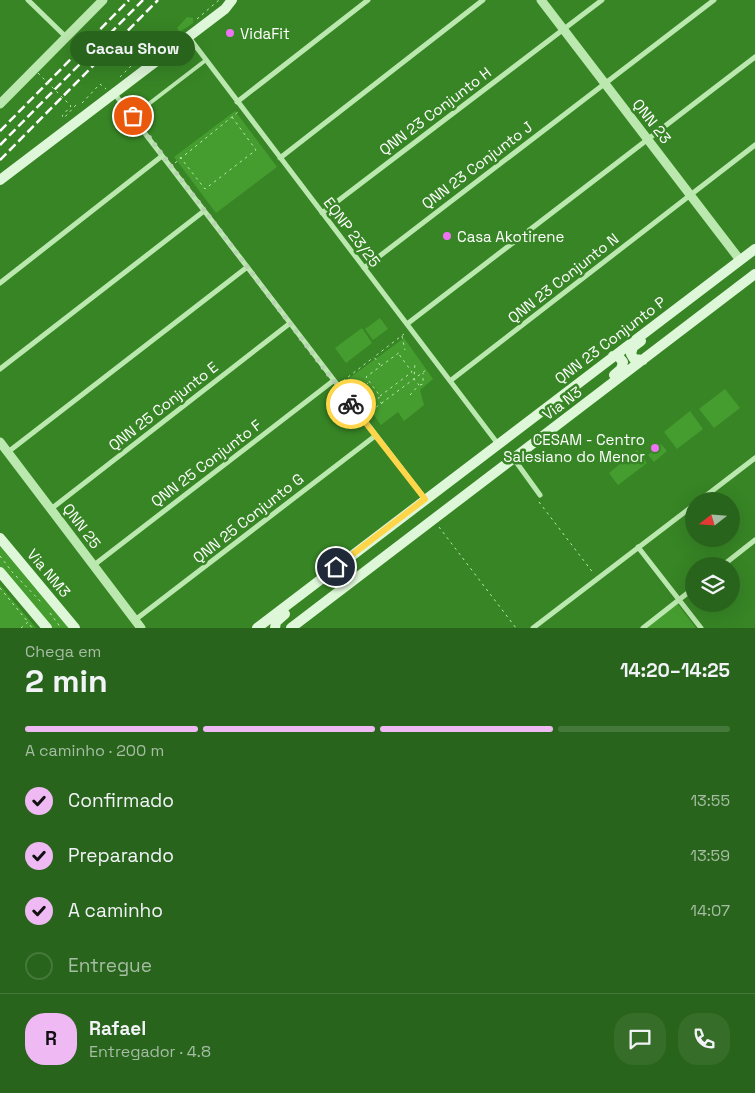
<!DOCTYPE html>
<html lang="pt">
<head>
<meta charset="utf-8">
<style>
  :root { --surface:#29641c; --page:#356d29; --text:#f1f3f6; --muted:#a5bda3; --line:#45783b; --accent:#efb9f4 }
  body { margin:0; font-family:"Space Grotesk",sans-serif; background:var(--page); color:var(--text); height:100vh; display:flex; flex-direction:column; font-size:19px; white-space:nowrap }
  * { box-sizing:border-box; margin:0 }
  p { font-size:16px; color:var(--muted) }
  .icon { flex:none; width:28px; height:28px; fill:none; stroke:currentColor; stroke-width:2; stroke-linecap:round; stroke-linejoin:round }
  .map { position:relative; height:628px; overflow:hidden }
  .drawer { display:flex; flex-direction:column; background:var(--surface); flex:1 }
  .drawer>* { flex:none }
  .needle { width:32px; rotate:253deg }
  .fabs { position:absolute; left:685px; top:492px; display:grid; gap:10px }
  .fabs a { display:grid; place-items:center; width:55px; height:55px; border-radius:50%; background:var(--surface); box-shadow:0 5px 20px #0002; font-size:25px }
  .pin { position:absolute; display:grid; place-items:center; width:42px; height:42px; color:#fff; margin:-21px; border:2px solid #fff; border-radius:50%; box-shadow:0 1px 5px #0007 }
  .courier { position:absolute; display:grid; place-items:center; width:50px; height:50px; margin:-25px; border:4px solid #ffd54a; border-radius:50%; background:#fff; color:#222; box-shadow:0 1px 6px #0007 }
  .bubble { position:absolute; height:35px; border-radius:18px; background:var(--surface); box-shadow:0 5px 20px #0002; font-size:16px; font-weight:700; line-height:35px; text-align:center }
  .headline em { font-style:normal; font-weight:700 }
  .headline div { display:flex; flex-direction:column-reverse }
  .headline { display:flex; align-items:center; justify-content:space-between; height:85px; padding:0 25px }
  h1 { font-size:32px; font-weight:700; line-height:38px }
  .bar { display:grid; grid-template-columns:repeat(4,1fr); gap:8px 5px; align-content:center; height:60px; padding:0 25px }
  .bar i { height:6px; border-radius:4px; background:var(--line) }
  .bar .active { background:var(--accent) }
  .bar p { grid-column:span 4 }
  .line { display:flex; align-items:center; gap:12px; padding:0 25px; border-top:1px solid var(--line) }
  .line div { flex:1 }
  .round { display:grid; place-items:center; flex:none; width:52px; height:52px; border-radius:20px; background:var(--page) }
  ol { padding:0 25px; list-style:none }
  li { display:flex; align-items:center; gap:15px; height:55px }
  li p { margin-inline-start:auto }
  li .icon { padding:5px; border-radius:50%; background:var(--accent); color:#111; stroke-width:4 }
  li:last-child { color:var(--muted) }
  li i { width:28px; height:28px; border:2px solid var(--line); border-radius:50% }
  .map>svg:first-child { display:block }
  .green { fill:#469d2f }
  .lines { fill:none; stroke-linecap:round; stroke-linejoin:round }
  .path { stroke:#bbe8af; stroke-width:1; stroke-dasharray:2.5 4; stroke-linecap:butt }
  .service { stroke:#bbe8af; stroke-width:4 }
  .minor { stroke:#bbe8af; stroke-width:5 }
  .tertiary { stroke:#bbe8af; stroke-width:9 }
  .secondary { stroke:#dff7d9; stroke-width:10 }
  .rail { stroke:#fff; stroke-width:2.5; stroke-dasharray:9 4; stroke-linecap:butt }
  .path-bridge { stroke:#bbe8af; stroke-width:1; stroke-dasharray:2.5 4; stroke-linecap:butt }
  .done { stroke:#b9d4b3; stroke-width:5; stroke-dasharray:0 9 }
  .route { stroke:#ffd54a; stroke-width:6 }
  .poi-dot { fill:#ed73f2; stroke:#378525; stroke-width:2 }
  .labels { text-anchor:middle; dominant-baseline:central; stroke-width:5; stroke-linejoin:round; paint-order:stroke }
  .poi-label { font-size:15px; fill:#fff; stroke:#378525; text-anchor:start }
  .street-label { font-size:15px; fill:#fff; stroke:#378525 }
</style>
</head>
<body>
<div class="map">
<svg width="755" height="628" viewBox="0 0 755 628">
  <rect width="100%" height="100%" fill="#378525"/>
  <path class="green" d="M 187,17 L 193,18 L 193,23 L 180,32 L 177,28 Z
    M 235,111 L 277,167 L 216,213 L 174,157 Z
    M 380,318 L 388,329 L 373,340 L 365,329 Z
    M 362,328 L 372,343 L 346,363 L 335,348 Z
    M 404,338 L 433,379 L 420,390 L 424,405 L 404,421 L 398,412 L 381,425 L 348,379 Z
    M 725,389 L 740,408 L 714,428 L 699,409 Z
    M 690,411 L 703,429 L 677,449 L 664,432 Z
    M 661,444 L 667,451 L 654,462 L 648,455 Z
    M 637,450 L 647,463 L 618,485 L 609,473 Z
    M 0,544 L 69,628 L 51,628 L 0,567 Z
    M 0,585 L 36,628 L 0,628 Z
    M 677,603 L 696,628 L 644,628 Z"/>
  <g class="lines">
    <path class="path" d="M 197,19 L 219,0
      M 120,77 L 133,64 L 164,43
      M 82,103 L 100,84 L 106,89
      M 180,157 L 205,189 L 256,150 L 232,117
      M 175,163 L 238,112
      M 402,336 L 405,350
      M 380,365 L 374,357 L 404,334
      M 343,381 L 374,357
      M 420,385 L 423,384 L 423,373
      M 357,392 L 368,383
      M 410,395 L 419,385 L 414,379 L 415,362
      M 380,396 L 412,372 L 398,353
      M 382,404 L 378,399 L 380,396 L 366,377 L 400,352 L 401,353
      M 371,411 L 426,370
      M 539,502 L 594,574
      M 439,527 L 516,628
      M 0,556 L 13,573
      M 16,576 L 41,602
      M 0,588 L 28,622
      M 50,613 L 61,628
      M 21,628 L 28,622 L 32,628"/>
    <path class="service" d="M 133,116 L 206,60"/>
    <path class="minor" d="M 28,0 L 66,37
      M 188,36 L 498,444
      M 114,93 L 425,499
      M 237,102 L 368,0
      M 280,158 L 483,0
      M 322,213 L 602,0
      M 364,268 L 714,0
      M 0,283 L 162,156
      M 407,324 L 755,57
      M 0,369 L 204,211
      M 450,381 L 755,145
      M 8,452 L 246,268
      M 514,459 L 540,495
      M 699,501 L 755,458
      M 51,509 L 289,324
      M 638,547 L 701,628
      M 94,565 L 333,381
      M 722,566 L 755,540
      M 135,620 L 375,436
      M 533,628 L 694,505
      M 643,628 L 694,588"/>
    <path class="tertiary" d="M 541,0 L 740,260
      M 0,104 L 103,0
      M 0,442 L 141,628"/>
    <path class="secondary" d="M 0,180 L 225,9 L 232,0
      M 641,341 L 633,347 L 631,354 L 634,359 L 643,360
      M 613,356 L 618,356 L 623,362 L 621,369 L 614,375
      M 0,538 L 75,628
      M 0,572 L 47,628
      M 257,628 L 755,249
      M 275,628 L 276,622 L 285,614
      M 291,628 L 755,274"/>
    <path class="rail" d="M 0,131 L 129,0
      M 0,145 L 143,0
      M 0,160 L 158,0"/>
    <path class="path-bridge" d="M 38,73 L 71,106 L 62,116 L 64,118 L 76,105"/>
  </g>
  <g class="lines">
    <path class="done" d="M 133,116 L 351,404"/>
    <path class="route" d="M 336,567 L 425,499 L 351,404"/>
  </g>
  <g class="poi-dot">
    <circle cx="230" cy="33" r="5"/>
    <circle cx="447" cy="236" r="5"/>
    <circle cx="655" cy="448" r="5"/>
  </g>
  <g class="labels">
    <g class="poi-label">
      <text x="240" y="33">VidaFit</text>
      <text x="457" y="236">Casa Akotirene</text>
      <text x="645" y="439" text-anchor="end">CESAM - Centro<tspan x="645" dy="17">Salesiano do Menor</tspan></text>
    </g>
    <g class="street-label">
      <text transform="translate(435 111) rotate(-37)">QNN 23 Conjunto H</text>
      <text transform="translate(652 121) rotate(52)">QNN 23</text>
      <text transform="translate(477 165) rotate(-37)">QNN 23 Conjunto J</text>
      <text transform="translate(352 232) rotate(53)">EQNP 23/25</text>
      <text transform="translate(563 278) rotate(-38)">QNN 23 Conjunto N</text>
      <text transform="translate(610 340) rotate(-37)">QNN 23 Conjunto P</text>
      <text transform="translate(562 403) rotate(-37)">Via N3</text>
      <text transform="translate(163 406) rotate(-38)">QNN 25 Conjunto E</text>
      <text transform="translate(206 463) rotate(-37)">QNN 25 Conjunto F</text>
      <text transform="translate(248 518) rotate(-38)">QNN 25 Conjunto G</text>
      <text transform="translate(82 526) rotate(53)">QNN 25</text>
      <text transform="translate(49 573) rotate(50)">Via NM3</text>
    </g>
  </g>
</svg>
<div class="fabs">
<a><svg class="needle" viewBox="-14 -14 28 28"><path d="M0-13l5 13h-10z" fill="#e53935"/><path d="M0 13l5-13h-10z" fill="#a5bda3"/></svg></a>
<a><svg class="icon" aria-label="layers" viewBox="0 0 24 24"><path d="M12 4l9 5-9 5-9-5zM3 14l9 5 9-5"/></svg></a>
</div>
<div class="pin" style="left:133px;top:116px;background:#ea580c"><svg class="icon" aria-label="bag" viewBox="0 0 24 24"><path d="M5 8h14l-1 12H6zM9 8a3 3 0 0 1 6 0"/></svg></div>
<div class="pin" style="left:336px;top:567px;background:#1f2937"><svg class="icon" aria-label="home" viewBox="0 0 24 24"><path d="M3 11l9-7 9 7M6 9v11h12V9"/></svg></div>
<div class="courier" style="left:351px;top:404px"><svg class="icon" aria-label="bike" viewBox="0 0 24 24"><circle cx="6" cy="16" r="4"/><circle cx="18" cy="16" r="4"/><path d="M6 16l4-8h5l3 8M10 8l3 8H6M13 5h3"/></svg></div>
<div class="bubble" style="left:70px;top:31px;width:125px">Cacau Show</div>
</div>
<section class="drawer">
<div class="headline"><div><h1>2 min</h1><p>Chega em</p></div><em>14:20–14:25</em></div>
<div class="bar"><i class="active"></i><i class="active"></i><i class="active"></i><i></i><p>A caminho · 200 m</p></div>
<ol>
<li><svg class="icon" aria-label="check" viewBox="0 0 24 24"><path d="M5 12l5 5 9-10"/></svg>Confirmado<p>13:55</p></li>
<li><svg class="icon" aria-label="check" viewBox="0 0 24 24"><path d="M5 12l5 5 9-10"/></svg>Preparando<p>13:59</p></li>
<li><svg class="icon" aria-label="check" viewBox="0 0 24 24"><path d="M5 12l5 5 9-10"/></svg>A caminho<p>14:07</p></li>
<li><i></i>Entregue</li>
</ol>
<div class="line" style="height:90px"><b class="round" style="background:var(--accent);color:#111">R</b><div><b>Rafael</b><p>Entregador · 4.8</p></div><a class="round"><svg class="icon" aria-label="chat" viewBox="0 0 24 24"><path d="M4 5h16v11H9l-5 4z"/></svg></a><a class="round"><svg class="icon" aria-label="phone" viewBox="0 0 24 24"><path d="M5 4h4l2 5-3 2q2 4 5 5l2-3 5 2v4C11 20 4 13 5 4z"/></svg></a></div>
</section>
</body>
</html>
